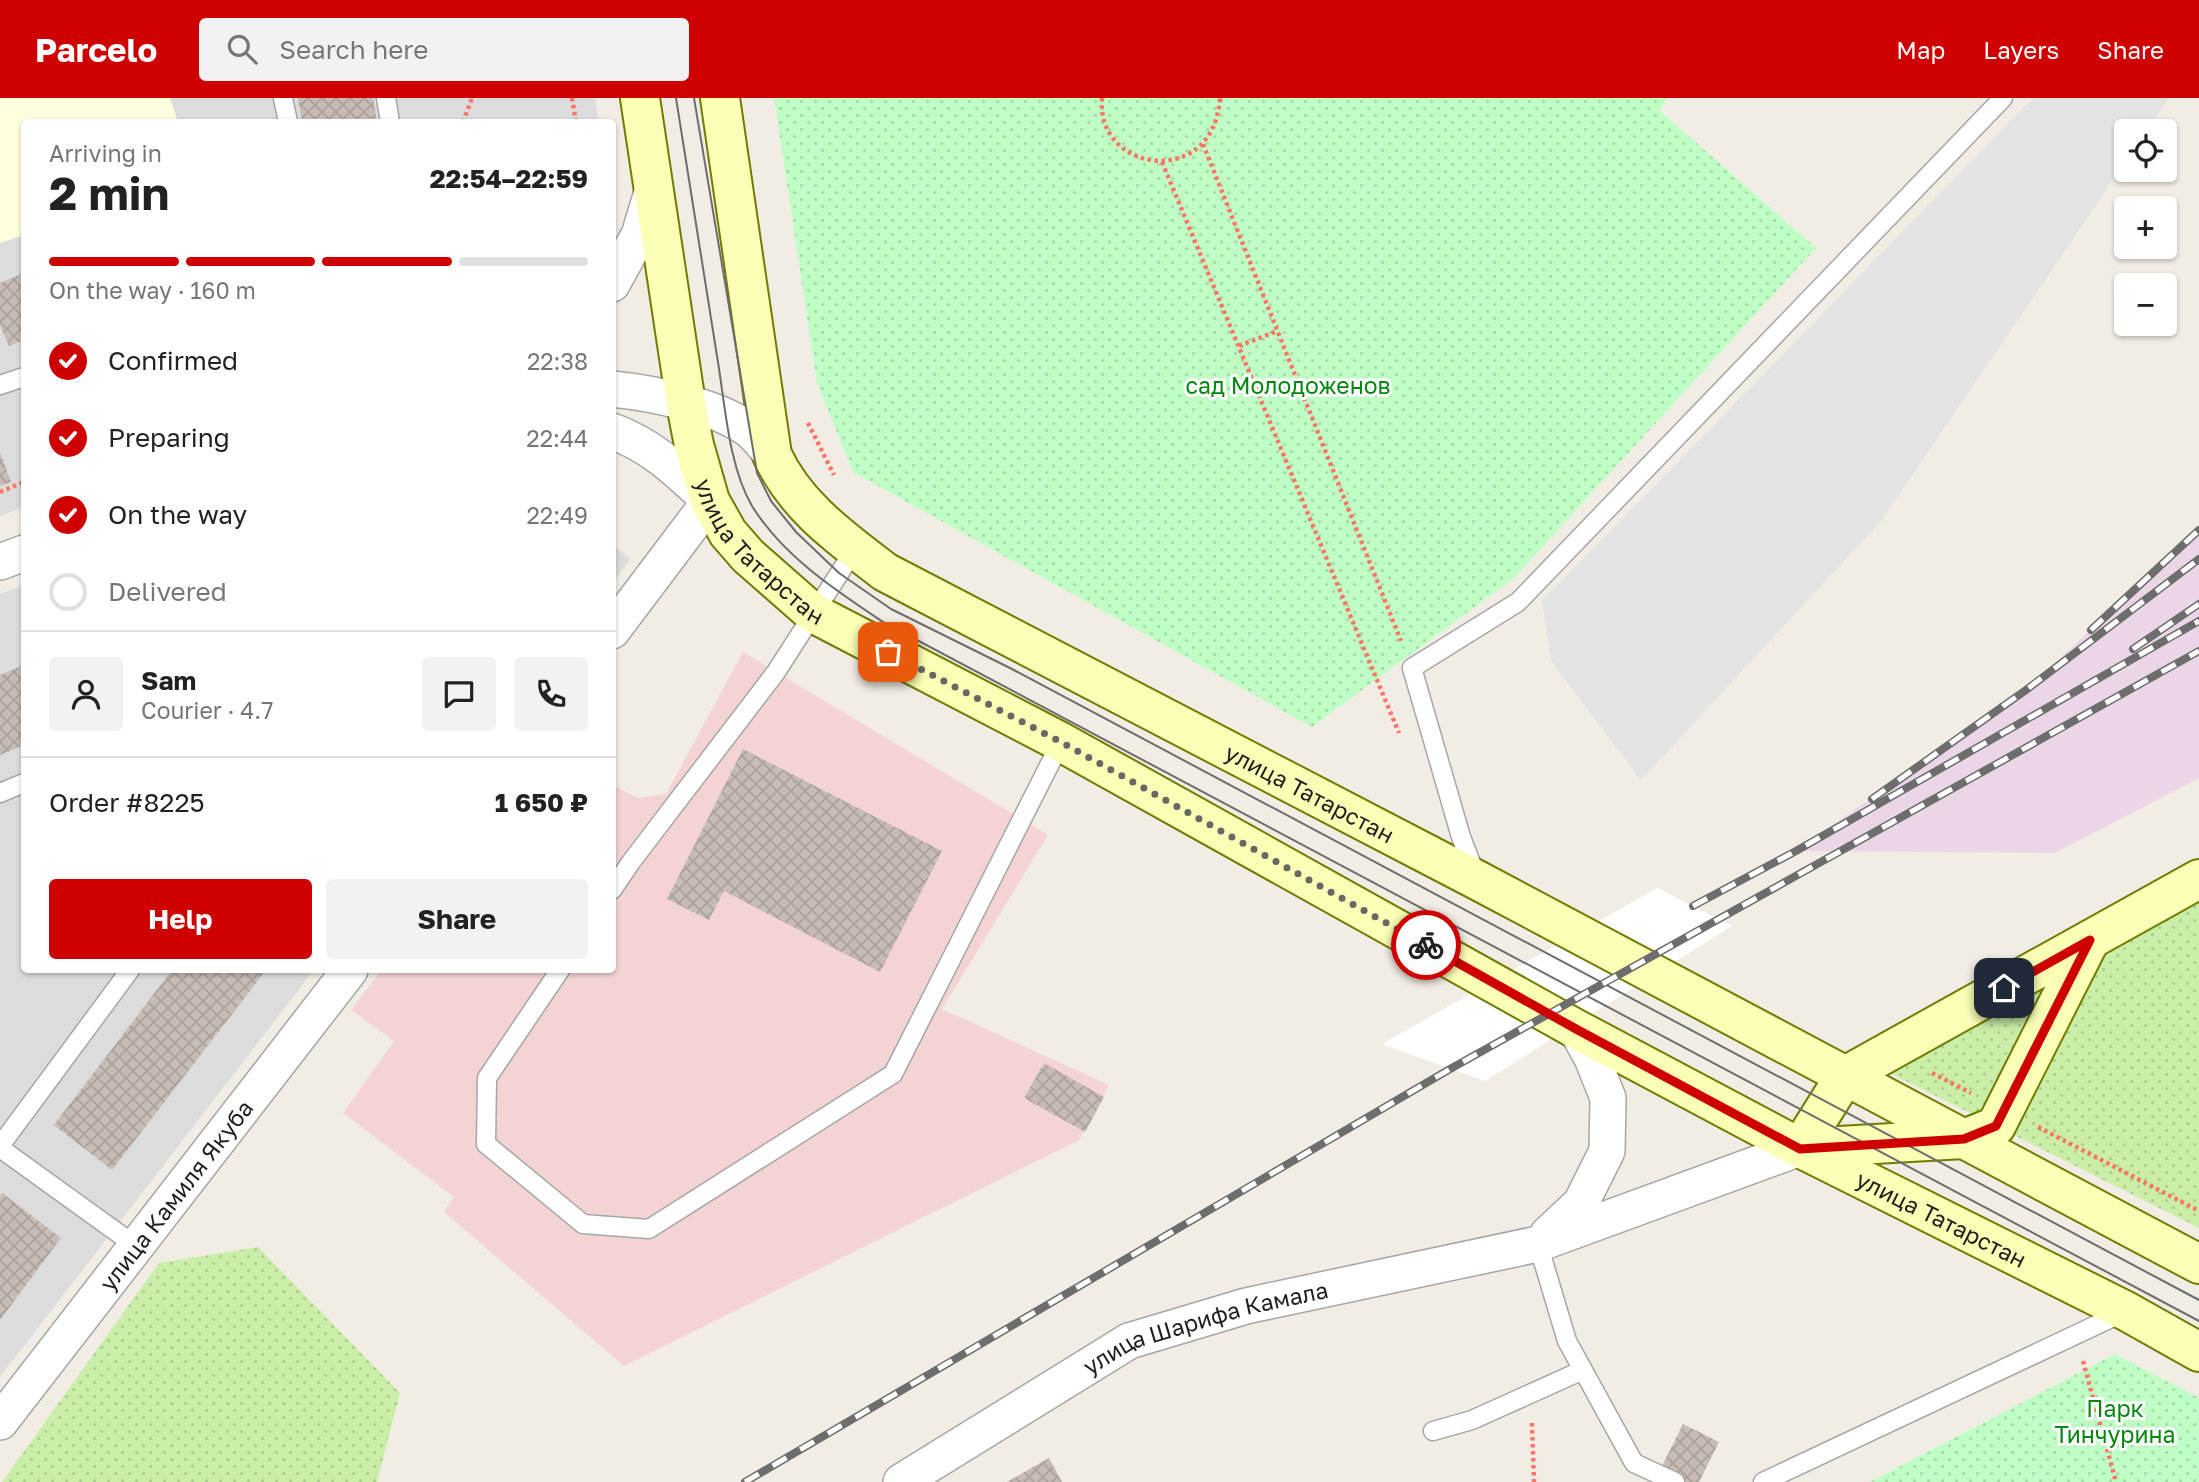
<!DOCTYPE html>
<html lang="en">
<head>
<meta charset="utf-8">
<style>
  :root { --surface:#fff; --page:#f2f2f2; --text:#222; --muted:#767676; --line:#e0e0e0; --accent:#ce0001 }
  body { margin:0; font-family:"Golos Text",sans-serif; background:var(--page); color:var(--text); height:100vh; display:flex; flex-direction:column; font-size:26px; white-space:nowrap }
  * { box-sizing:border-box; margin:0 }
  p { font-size:23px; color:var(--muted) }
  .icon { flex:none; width:38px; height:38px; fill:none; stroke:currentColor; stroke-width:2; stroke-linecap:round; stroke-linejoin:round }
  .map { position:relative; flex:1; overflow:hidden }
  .details { position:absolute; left:21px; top:21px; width:595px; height:854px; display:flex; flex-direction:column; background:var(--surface); border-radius:7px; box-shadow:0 2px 5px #0004 }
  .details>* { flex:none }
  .buttons { position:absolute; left:2114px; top:21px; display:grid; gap:14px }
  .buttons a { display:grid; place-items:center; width:63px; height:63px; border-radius:7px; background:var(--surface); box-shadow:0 2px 5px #0004; font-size:35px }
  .pin { position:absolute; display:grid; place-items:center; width:60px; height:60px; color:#fff; margin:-30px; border-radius:14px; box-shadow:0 4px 10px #0006 }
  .courier { position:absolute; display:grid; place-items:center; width:70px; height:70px; margin:-35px; border:5px solid #ce0001; border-radius:50%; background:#fff; color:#222; box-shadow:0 2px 9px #0007 }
  .head em { font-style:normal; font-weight:700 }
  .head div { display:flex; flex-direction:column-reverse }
  .head { display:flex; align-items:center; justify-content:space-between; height:119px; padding:0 28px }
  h1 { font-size:46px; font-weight:700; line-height:52px }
  .bar { display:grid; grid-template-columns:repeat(4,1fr); gap:10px 7px; align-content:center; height:84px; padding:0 28px }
  .bar i { height:9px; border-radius:5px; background:var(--line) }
  .bar .current { background:var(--accent) }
  .bar p { grid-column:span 4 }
  .line { display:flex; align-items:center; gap:18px; padding:0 28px; border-top:2px solid var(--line) }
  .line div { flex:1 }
  .round { display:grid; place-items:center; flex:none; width:74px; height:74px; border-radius:7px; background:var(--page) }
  ol { padding:0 28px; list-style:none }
  li { display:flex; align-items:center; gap:21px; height:77px }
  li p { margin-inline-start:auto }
  li .icon { padding:7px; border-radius:50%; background:var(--accent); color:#fff; stroke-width:4 }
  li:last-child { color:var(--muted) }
  li i { width:38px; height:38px; border:4px solid var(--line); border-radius:50% }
  .action { display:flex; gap:14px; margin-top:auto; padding:14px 28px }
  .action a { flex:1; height:80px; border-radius:7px; background:var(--accent); color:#fff; font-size:28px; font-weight:700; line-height:80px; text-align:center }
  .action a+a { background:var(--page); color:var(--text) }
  header { display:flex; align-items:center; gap:42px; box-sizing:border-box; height:98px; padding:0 35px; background:var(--accent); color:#fff }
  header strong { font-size:33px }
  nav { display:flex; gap:38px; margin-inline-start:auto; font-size:24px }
  .search { width:490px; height:63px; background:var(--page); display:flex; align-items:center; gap:18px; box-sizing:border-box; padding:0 24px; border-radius:7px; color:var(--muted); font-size:26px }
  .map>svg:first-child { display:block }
  .residential { fill:#dddcdc }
  .commercial { fill:#f3d4d3 }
  .education { fill:#ffffdf }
  .railway { fill:#ead6e7 }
  .grass { fill:url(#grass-dots) }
  .park { fill:url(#park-dots) }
  .parking { fill:#e3e3e3 }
  .pier { fill:#fff }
  .building { fill:url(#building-cross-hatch) }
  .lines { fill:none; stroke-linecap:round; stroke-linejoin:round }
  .lane-casing { stroke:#a6a6a6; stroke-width:21 }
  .street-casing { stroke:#a6a6a6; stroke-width:38 }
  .secondary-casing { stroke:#707c00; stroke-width:42 }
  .path { stroke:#ff7667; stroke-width:4.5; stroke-dasharray:3.5 3.5; stroke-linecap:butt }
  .lane { stroke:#fff; stroke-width:18 }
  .street { stroke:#fff; stroke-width:35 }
  .secondary { stroke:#fbfeb5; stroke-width:38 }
  .tram { stroke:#6d6d6d; stroke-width:2 }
  .rail-casing { stroke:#6d6d6d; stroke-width:8 }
  .rail { stroke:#fff; stroke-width:5; stroke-dasharray:16; stroke-linecap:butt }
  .done { stroke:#686764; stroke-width:7; stroke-dasharray:0 12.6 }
  .route { stroke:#ce0001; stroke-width:9 }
  .labels { text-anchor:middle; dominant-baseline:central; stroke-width:6; stroke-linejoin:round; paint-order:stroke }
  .park-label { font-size:23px; fill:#03870e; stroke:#fff }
  .street-label { font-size:23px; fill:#1f1f1f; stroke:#fff }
</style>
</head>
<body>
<header>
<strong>Parcelo</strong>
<div class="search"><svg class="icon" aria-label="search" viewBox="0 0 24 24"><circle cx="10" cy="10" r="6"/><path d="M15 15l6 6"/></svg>Search here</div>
<nav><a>Map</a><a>Layers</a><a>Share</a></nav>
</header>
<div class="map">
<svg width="2199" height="1384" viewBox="0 0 2199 1384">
  <defs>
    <pattern id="grass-dots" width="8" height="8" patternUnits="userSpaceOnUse" patternTransform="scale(1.75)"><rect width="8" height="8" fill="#caeea7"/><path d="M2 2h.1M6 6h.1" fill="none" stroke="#adcc8f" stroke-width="1.8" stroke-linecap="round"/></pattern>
    <pattern id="park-dots" width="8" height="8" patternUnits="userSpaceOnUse" patternTransform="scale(1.75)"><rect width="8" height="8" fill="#bffec4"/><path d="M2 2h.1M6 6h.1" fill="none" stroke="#a4d9a8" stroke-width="1.8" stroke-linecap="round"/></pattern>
    <pattern id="building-cross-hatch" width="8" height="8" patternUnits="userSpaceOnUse" patternTransform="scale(1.75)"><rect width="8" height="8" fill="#c6bcb4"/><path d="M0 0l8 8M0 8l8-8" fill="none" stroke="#aaa19a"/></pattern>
  </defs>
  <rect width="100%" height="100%" fill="#f1ede5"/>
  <path class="residential" d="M 0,0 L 595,0 L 599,24 L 24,24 L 24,409 L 0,418 Z
    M 613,446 L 630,461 L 613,484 Z
    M 24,487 L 24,872 L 314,872 L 0,1279 L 0,496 Z"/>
  <path class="commercial" d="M 743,554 L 1048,737 L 942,911 L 1109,987 L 1079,1042 L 624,1268 L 444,1114 L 454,1099 L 343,1015 L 394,943 L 351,912 L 381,872 L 612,872 L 613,687 L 638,700 L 666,696 Z"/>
  <path class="education" d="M 0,0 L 170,0 L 178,24 L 24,24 L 24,137 L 0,145 Z"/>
  <path class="railway" d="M 2199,427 L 2199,680 L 2055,755 L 1796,753 L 2026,592 L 2179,450 Z"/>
  <path class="grass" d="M 2199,801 L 2199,1130 L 1890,975 Z
    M 258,1149 L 400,1295 L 377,1384 L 2,1384 L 159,1165 Z"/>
  <path class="park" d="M 774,0 L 1668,0 L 1659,12 L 1816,150 L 1514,480 L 1312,629 L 853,374 L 817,285 Z
    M 2115,1256 L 2199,1300 L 2199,1384 L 1870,1384 Z"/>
  <path class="parking" d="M 2033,0 L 2169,0 L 2146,33 L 2126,33 L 2126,63 L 1881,423 L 1641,682 L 1551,563 L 1542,503 Z"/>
  <path class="pier" d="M 1657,790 L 1732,828 L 1485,983 L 1382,946 Z"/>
  <path class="building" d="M 298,0 L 373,0 L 377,24 L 302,24 Z
    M 24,175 L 24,242 L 9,248 L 0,227 L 0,185 Z
    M 0,354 L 11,384 L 0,388 Z
    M 24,567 L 24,647 L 0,657 L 0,577 Z
    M 743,651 L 942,753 L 880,874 L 724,793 L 709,822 L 667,801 Z
    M 172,872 L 266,872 L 112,1072 L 54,1027 Z
    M 1044,965 L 1104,999 L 1085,1034 L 1024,1000 Z
    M 2,1095 L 61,1140 L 0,1222 L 0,1098 Z
    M 1683,1326 L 1719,1344 L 1699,1384 L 1654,1384 Z
    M 1049,1360 L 1062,1384 L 1007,1384 Z"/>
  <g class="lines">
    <defs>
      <path id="lane" d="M 283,0 L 288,24
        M 386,0 L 390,24
        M 0,287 L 24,279
        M 0,695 L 24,685
        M 1475,775 L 1461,739 L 1412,570 L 1518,504 L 2003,0
        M 612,792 L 631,764 L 776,574 L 855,451
        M 560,872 L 487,980 L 486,1046 L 583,1126 L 649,1131 L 893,976 L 1061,644
        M 0,1048 L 130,872
        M 0,1050 L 136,1148
        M 1538,1146 L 1567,1243 L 1634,1365 L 1675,1384
        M 1433,1333 L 1472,1322 L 1583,1272
        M 1763,1384 L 2126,1213"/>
      <g id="street">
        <path d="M 612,186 L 639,137 L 653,91"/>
        <path d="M 612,291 C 652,295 712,307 745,329 C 756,336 764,348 772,357"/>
        <path d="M 612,333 C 653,348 679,374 710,403 L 612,533"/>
        <path d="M 0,464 L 24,455"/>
        <path d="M 1548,1136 L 1581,1105 L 1607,1053 L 1608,1000 L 1592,960 L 1576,931"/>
        <path id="s1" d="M 0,1324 L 350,872"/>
        <path id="s2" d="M 901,1384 L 1129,1243 L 1246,1208 L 1538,1146 L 1800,1050"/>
      </g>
      <g id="secondary">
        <path id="s3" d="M 640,0 L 686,306 L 694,347 L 710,403 L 728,435 L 748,458 L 813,515 L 1061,644 L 1576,931 L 1800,1050 L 2126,1213 L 2199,1254"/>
        <path id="s4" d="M 720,0 L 772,357 C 796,409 841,440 885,474 L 1477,782 L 2199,1166"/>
        <path d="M 1800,1050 L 1845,978 L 2199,781"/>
        <path d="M 1803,1050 L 1964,1041 L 1996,1028 L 2090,842"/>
      </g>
    </defs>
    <use href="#lane" class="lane-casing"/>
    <use href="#street" class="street-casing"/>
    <use href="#secondary" class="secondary-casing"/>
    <path class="path" d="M 572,0 L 576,24
      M 1102,0 C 1095,75 1214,92 1220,0
      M 463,24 L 472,0
      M 1203,46 L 1401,543
      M 1162,64 L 1399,635
      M 1239,248 L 1277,233
      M 808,325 L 834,377
      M 0,394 L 24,384
      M 1932,975 L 1971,995
      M 2038,1029 L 2199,1113
      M 2083,1263 L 2116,1384
      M 1532,1325 L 1534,1384"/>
    <use href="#lane" class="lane"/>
    <use href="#street" class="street"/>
    <use href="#secondary" class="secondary"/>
    <path class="tram" d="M 676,0 C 690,86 703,172 717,258 C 725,304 728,367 752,408 C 783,458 835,492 883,524 L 2199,1223
      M 694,0 L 757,375 L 771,403 L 796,434 L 839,475 L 891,511 L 1010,570 L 2199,1202"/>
    <defs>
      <path id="rail" d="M 2091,532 L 2199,432
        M 2133,551 L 2199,506
        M 1872,701 L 2026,592 L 2199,461
        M 1693,808 L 1796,753 L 2199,523
        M 745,1384 L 1450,971 L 2199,553"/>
    </defs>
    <use href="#rail" class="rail-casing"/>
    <use href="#rail" class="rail"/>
  </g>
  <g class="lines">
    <path class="done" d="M 888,554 L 1061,644 L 1426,847"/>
    <path class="route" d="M 1426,847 L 1576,931 L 1800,1051 L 1964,1041 L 1996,1028 L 2090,842 L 2004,890"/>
  </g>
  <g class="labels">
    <g class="park-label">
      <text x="1288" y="287">сад Молодоженов</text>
      <text x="2115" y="1310">Парк<tspan x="2115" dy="26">Тинчурина</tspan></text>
    </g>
    <g class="street-label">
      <text stroke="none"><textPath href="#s3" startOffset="480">улица Татарстан</textPath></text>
      <text stroke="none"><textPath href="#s4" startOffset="1004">улица Татарстан</textPath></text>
      <text stroke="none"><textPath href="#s1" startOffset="287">улица Камиля Якуба</textPath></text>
      <text stroke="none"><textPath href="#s3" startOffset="1844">улица Татарстан</textPath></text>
      <text stroke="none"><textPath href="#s2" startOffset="345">улица Шарифа Камала</textPath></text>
    </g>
  </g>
</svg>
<div class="buttons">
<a><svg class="icon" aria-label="locate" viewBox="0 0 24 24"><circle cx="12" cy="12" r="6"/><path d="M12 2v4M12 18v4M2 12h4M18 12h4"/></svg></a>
<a>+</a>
<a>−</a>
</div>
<div class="pin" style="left:888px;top:554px;background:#ea580c"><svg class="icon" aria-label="bag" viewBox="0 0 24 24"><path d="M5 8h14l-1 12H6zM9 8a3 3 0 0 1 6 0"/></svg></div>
<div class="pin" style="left:2004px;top:890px;background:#1f2937"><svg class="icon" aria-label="home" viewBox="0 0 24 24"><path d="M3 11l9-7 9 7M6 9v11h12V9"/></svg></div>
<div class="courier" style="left:1426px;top:847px"><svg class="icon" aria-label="bike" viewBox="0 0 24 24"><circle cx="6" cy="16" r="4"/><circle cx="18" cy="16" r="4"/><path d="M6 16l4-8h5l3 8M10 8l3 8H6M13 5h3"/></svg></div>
<section class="details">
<div class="head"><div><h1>2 min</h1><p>Arriving in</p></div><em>22:54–22:59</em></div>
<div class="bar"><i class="current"></i><i class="current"></i><i class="current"></i><i></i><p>On the way · 160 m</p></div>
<ol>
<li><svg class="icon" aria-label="check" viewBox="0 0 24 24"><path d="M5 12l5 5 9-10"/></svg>Confirmed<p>22:38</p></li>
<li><svg class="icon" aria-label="check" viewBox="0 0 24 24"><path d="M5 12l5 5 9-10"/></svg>Preparing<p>22:44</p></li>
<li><svg class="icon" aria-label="check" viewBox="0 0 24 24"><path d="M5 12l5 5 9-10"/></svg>On the way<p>22:49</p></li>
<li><i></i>Delivered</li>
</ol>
<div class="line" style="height:126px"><a class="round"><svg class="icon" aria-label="person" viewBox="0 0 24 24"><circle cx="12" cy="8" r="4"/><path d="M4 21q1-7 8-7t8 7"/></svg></a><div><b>Sam</b><p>Courier · 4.7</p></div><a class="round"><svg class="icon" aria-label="chat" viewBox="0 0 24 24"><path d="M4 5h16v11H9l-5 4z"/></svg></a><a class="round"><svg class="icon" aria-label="phone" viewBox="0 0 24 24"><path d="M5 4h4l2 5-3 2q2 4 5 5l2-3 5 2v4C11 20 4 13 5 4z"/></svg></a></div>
<div class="line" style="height:91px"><div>Order #8225</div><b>1 650 ₽</b></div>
<div class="action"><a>Help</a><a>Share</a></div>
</section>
</div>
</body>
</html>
